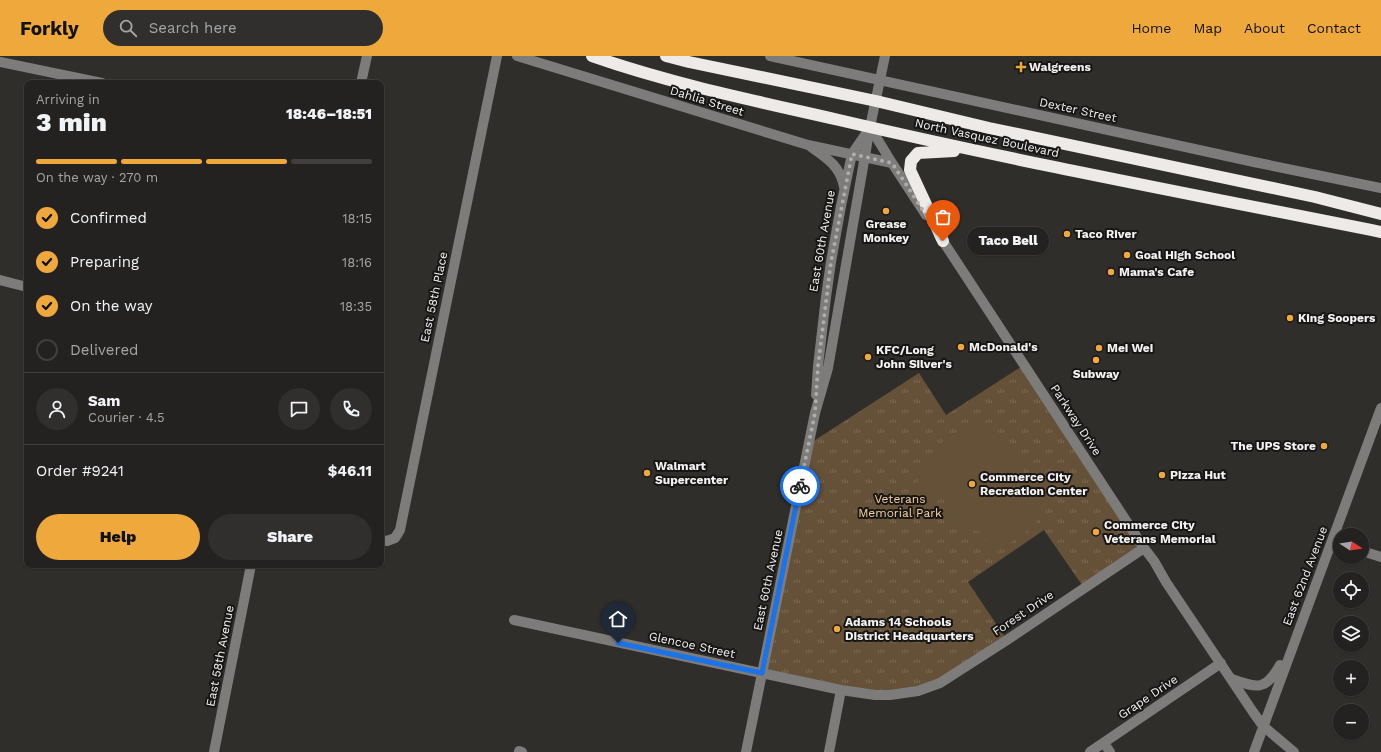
<!DOCTYPE html>
<html lang="en">
<head>
<meta charset="utf-8">
<style>
  :root { --surface:#242220; --page:#302f2d; --text:#f1f3f6; --muted:#a3a4a5; --line:#413f3e; --accent:#eea83c }
  body { margin:0; font-family:"Work Sans",sans-serif; background:var(--page); color:var(--text); height:100vh; display:flex; flex-direction:column; font-size:15px; white-space:nowrap }
  * { box-sizing:border-box; margin:0 }
  p { font-size:13px; color:var(--muted) }
  .icon { flex:none; width:22px; height:22px; fill:none; stroke:currentColor; stroke-width:2; stroke-linecap:round; stroke-linejoin:round }
  .map { position:relative; flex:1; overflow:hidden }
  .panel { position:absolute; left:24px; top:24px; width:360px; height:488px; display:flex; flex-direction:column; background:var(--surface); border-radius:8px; box-shadow:0 1px 3px #0004,0 0 0 1px var(--line) }
  .panel>* { flex:none }
  .needle { width:26px; rotate:102deg }
  .buttons { position:absolute; left:1333px; top:472px; display:grid; gap:8px }
  .buttons a { display:grid; place-items:center; width:36px; height:36px; border-radius:50%; background:var(--surface); box-shadow:0 1px 3px #0004,0 0 0 1px var(--line); font-size:20px }
  .pin { position:absolute; display:grid; place-items:center; width:34px; height:34px; color:#fff; margin:-41px -17px; border-radius:50% 50% 50% 0; rotate:-45deg; box-shadow:0 0 4px #0007 }
  .pin .icon { rotate:45deg }
  .courier { position:absolute; display:grid; place-items:center; width:40px; height:40px; margin:-20px; border:3px solid #1a73e8; border-radius:50%; background:#fff; color:#222; box-shadow:0 1px 5px #0007 }
  .bubble { position:absolute; height:28px; border-radius:14px; background:var(--surface); box-shadow:0 1px 3px #0004,0 0 0 1px var(--line); font-size:13px; font-weight:800; line-height:28px; text-align:center }
  .head em { font-style:normal; font-weight:800 }
  .head div { display:flex; flex-direction:column-reverse }
  .head { display:flex; align-items:center; justify-content:space-between; height:68px; padding:0 12px }
  h1 { font-size:26px; font-weight:800; line-height:30px }
  .bar { display:grid; grid-template-columns:repeat(4,1fr); gap:6px 4px; align-content:center; height:48px; padding:0 12px }
  .bar i { height:5px; border-radius:3px; background:var(--line) }
  .bar .current { background:var(--accent) }
  .bar p { grid-column:span 4 }
  .line { display:flex; align-items:center; gap:10px; padding:0 12px; border-top:1px solid var(--line) }
  .line div { flex:1 }
  .round { display:grid; place-items:center; flex:none; width:42px; height:42px; border-radius:21px; background:var(--page) }
  ol { padding:0 12px; list-style:none }
  li { display:flex; align-items:center; gap:12px; height:44px }
  li p { margin-inline-start:auto }
  li .icon { padding:4px; border-radius:50%; background:var(--accent); color:#111; stroke-width:4 }
  li:last-child { color:var(--muted) }
  li i { width:22px; height:22px; border:2px solid var(--line); border-radius:50% }
  .button { display:flex; gap:8px; margin-top:auto; padding:8px 12px }
  .button a { flex:1; height:46px; border-radius:24px; background:var(--accent); color:#111; font-size:16px; font-weight:800; line-height:46px; text-align:center }
  .button a+a { background:var(--page); color:var(--text) }
  header { display:flex; align-items:center; gap:24px; box-sizing:border-box; height:56px; padding:0 20px; background:var(--accent); color:#111 }
  header strong { font-size:19px }
  nav { display:flex; gap:22px; margin-inline-start:auto; font-size:14px }
  .search { width:280px; height:36px; background:var(--page); display:flex; align-items:center; gap:10px; box-sizing:border-box; padding:0 14px; border-radius:22px; color:var(--muted); font-size:15px }
  .map>svg:first-child { display:block }
  .park { fill:url(#park-tufts) }
  .garden { fill:#655138 }
  .lines { fill:none; stroke-linecap:round; stroke-linejoin:round }
  .minor { stroke:#7d7c7b; stroke-width:10 }
  .highway { stroke:#edeae7; stroke-width:12 }
  .done { stroke:#afadac; stroke-width:4; stroke-dasharray:0 7.2 }
  .route { stroke:#1a73e8; stroke-width:5 }
  .poi-dot { fill:#eea83c; stroke:#171615; stroke-width:1.5 }
  .labels { text-anchor:middle; dominant-baseline:central; stroke-width:4; stroke-linejoin:round; paint-order:stroke }
  .poi-label { font-size:12px; font-weight:bold; fill:#f4f2f1; stroke:#171615; text-anchor:start }
  .street-label { font-size:12px; fill:#f4f2f1; stroke:#171615 }
  .park-label { font-size:12px; fill:#fad29e; stroke:#171615 }
</style>
</head>
<body>
<header>
<strong>Forkly</strong>
<div class="search"><svg class="icon" aria-label="search" viewBox="0 0 24 24"><circle cx="10" cy="10" r="6"/><path d="M15 15l6 6"/></svg>Search here</div>
<nav><a>Home</a><a>Map</a><a>About</a><a>Contact</a></nav>
</header>
<div class="map">
<svg width="1381" height="696" viewBox="0 0 1381 696">
  <defs>
    <pattern id="park-tufts" width="24" height="20" patternUnits="userSpaceOnUse"><rect width="24" height="20" fill="#655138"/><path d="M3 7l-1-3M5 7V3M7 7l1-3M15 17l-1-3M17 17v-4M19 17l1-3" fill="none" stroke="#7c6a55"/></pattern>
  </defs>
  <rect width="100%" height="100%" fill="#302e2b"/>
  <path class="park" d="M 1024,309 L 1144,492 L 1084,532 L 1044,474 L 968,526 L 1007,584 L 941,626 L 898,639 L 762,617 L 809,388 L 919,317 L 946,359 Z"/>
  <path class="garden" d="M 970,369 L 1000,377 L 998,385 C 1016,394 1026,414 1027,434 L 1043,438 L 1036,469 L 998,495 L 985,491 L 988,478 L 946,466 L 951,446 L 915,435 L 923,406 L 928,407 L 941,396 L 939,392 L 941,387 L 944,384 L 949,385 L 948,379 L 968,376 Z"/>
  <g class="lines">
    <path class="minor" d="M 517,0 L 808,89 L 892,107
      M 770,0 L 1254,106 L 1381,132
      M 0,6 L 102,27
      M 361,27 L 367,0
      M 870,71 L 892,107 L 926,159
      M 811,91 C 827,102 841,111 844,131
      M 939,179 L 1144,492 L 1154,505 L 1166,526 L 1253,656 L 1263,670 L 1294,696
      M 0,224 L 27,231
      M 816,339 L 818,310 L 826,241 L 831,206 L 841,150 L 852,98 L 869,73
      M 381,484 L 387,485 L 395,482 L 400,474 L 497,0
      M 1362,495 L 1381,501
      M 514,564 L 841,634 L 875,639 L 890,639 L 918,635 L 940,627 L 1007,584 L 1144,492
      M 1232,623 C 1258,633 1266,634 1280,609
      M 1104,687 L 1110,696
      M 519,695 L 522,696
      M 214,696 L 251,509
      M 746,696 L 815,357 L 828,312 L 870,71 L 885,0
      M 829,696 L 841,634
      M 1090,696 L 1221,607
      M 1254,696 L 1381,352"/>
    <path class="highway" d="M 592,0 C 672,28 756,45 839,64 C 1019,106 1200,140 1381,176
      M 666,0 L 689,6 L 876,45 L 989,72 L 1315,141 L 1381,158
      M 943,185 L 910,114 L 911,105 L 918,97 L 954,95"/>
  </g>
  <g class="lines">
    <path class="done" d="M 800,430 L 815,357 L 818,310 L 831,206 L 852,98 L 892,107 L 943,185"/>
    <path class="route" d="M 618,587 L 762,617 L 800,430"/>
  </g>
  <g class="poi-dot">
    <path d="M1019 5h4v4h4v4h-4v4h-4v-4h-4v-4h4z"/>
    <circle cx="886" cy="155" r="4"/>
    <circle cx="1067" cy="178" r="4"/>
    <circle cx="1127" cy="199" r="4"/>
    <circle cx="1111" cy="216" r="4"/>
    <circle cx="1290" cy="262" r="4"/>
    <circle cx="961" cy="291" r="4"/>
    <circle cx="1099" cy="292" r="4"/>
    <circle cx="868" cy="301" r="4"/>
    <circle cx="1096" cy="304" r="4"/>
    <circle cx="1324" cy="390" r="4"/>
    <circle cx="647" cy="417" r="4"/>
    <circle cx="1162" cy="419" r="4"/>
    <circle cx="972" cy="428" r="4"/>
    <circle cx="1096" cy="476" r="4"/>
    <circle cx="837" cy="573" r="4"/>
  </g>
  <g class="labels">
    <g class="poi-label">
      <text x="1029" y="11">Walgreens</text>
      <text x="886" y="168" text-anchor="middle">Grease<tspan x="886" dy="14">Monkey</tspan></text>
      <text x="1075" y="178">Taco River</text>
      <text x="1135" y="199">Goal High School</text>
      <text x="1119" y="216">Mama's Cafe</text>
      <text x="1298" y="262">King Soopers</text>
      <text x="969" y="291">McDonald's</text>
      <text x="1107" y="292">Mei Wei</text>
      <text x="876" y="294">KFC/Long<tspan x="876" dy="14">John Silver's</tspan></text>
      <text x="1096" y="318" text-anchor="middle">Subway</text>
      <text x="1316" y="390" text-anchor="end">The UPS Store</text>
      <text x="655" y="410">Walmart<tspan x="655" dy="14">Supercenter</tspan></text>
      <text x="1170" y="419">Pizza Hut</text>
      <text x="980" y="421">Commerce City<tspan x="980" dy="14">Recreation Center</tspan></text>
      <text x="1104" y="469">Commerce City<tspan x="1104" dy="14">Veterans Memorial</tspan></text>
      <text x="845" y="566">Adams 14 Schools<tspan x="845" dy="14">District Headquarters</tspan></text>
    </g>
    <g class="street-label">
      <text transform="translate(707 45) rotate(17)">Dahlia Street</text>
      <text transform="translate(1078 54) rotate(12)">Dexter Street</text>
      <text transform="translate(987 82) rotate(12)">North Vasquez Boulevard</text>
      <text transform="translate(822 185) rotate(-80)">East 60th Avenue</text>
      <text transform="translate(434 241) rotate(-78)">East 58th Place</text>
      <text transform="translate(1076 364) rotate(57)">Parkway Drive</text>
      <text transform="translate(1305 520) rotate(-69)">East 62nd Avenue</text>
      <text transform="translate(768 524) rotate(-78)">East 60th Avenue</text>
      <text transform="translate(1023 557) rotate(-34)">Forest Drive</text>
      <text transform="translate(692 589) rotate(12)">Glencoe Street</text>
      <text transform="translate(220 600) rotate(-79)">East 58th Avenue</text>
      <text transform="translate(1148 641) rotate(-34)">Grape Drive</text>
    </g>
    <g class="park-label">
      <text x="900" y="443">Veterans<tspan x="900" dy="14">Memorial Park</tspan></text>
    </g>
  </g>
</svg>
<div class="buttons">
<a><svg class="needle" viewBox="-14 -14 28 28"><path d="M0-13l5 13h-10z" fill="#e53935"/><path d="M0 13l5-13h-10z" fill="#a3a4a5"/></svg></a>
<a><svg class="icon" aria-label="locate" viewBox="0 0 24 24"><circle cx="12" cy="12" r="6"/><path d="M12 2v4M12 18v4M2 12h4M18 12h4"/></svg></a>
<a><svg class="icon" aria-label="layers" viewBox="0 0 24 24"><path d="M12 4l9 5-9 5-9-5zM3 14l9 5 9-5"/></svg></a>
<a>+</a>
<a>−</a>
</div>
<div class="pin" style="left:943px;top:185px;background:#ea580c"><svg class="icon" aria-label="bag" viewBox="0 0 24 24"><path d="M5 8h14l-1 12H6zM9 8a3 3 0 0 1 6 0"/></svg></div>
<div class="pin" style="left:618px;top:587px;background:#1f2937"><svg class="icon" aria-label="home" viewBox="0 0 24 24"><path d="M3 11l9-7 9 7M6 9v11h12V9"/></svg></div>
<div class="courier" style="left:800px;top:430px"><svg class="icon" aria-label="bike" viewBox="0 0 24 24"><circle cx="6" cy="16" r="4"/><circle cx="18" cy="16" r="4"/><path d="M6 16l4-8h5l3 8M10 8l3 8H6M13 5h3"/></svg></div>
<div class="bubble" style="left:967px;top:171px;width:82px">Taco Bell</div>
<section class="panel">
<div class="head"><div><h1>3 min</h1><p>Arriving in</p></div><em>18:46–18:51</em></div>
<div class="bar"><i class="current"></i><i class="current"></i><i class="current"></i><i></i><p>On the way · 270 m</p></div>
<ol>
<li><svg class="icon" aria-label="check" viewBox="0 0 24 24"><path d="M5 12l5 5 9-10"/></svg>Confirmed<p>18:15</p></li>
<li><svg class="icon" aria-label="check" viewBox="0 0 24 24"><path d="M5 12l5 5 9-10"/></svg>Preparing<p>18:16</p></li>
<li><svg class="icon" aria-label="check" viewBox="0 0 24 24"><path d="M5 12l5 5 9-10"/></svg>On the way<p>18:35</p></li>
<li><i></i>Delivered</li>
</ol>
<div class="line" style="height:72px"><a class="round"><svg class="icon" aria-label="person" viewBox="0 0 24 24"><circle cx="12" cy="8" r="4"/><path d="M4 21q1-7 8-7t8 7"/></svg></a><div><b>Sam</b><p>Courier · 4.5</p></div><a class="round"><svg class="icon" aria-label="chat" viewBox="0 0 24 24"><path d="M4 5h16v11H9l-5 4z"/></svg></a><a class="round"><svg class="icon" aria-label="phone" viewBox="0 0 24 24"><path d="M5 4h4l2 5-3 2q2 4 5 5l2-3 5 2v4C11 20 4 13 5 4z"/></svg></a></div>
<div class="line" style="height:52px"><div>Order #9241</div><b>$46.11</b></div>
<div class="button"><a>Help</a><a>Share</a></div>
</section>
</div>
</body>
</html>
